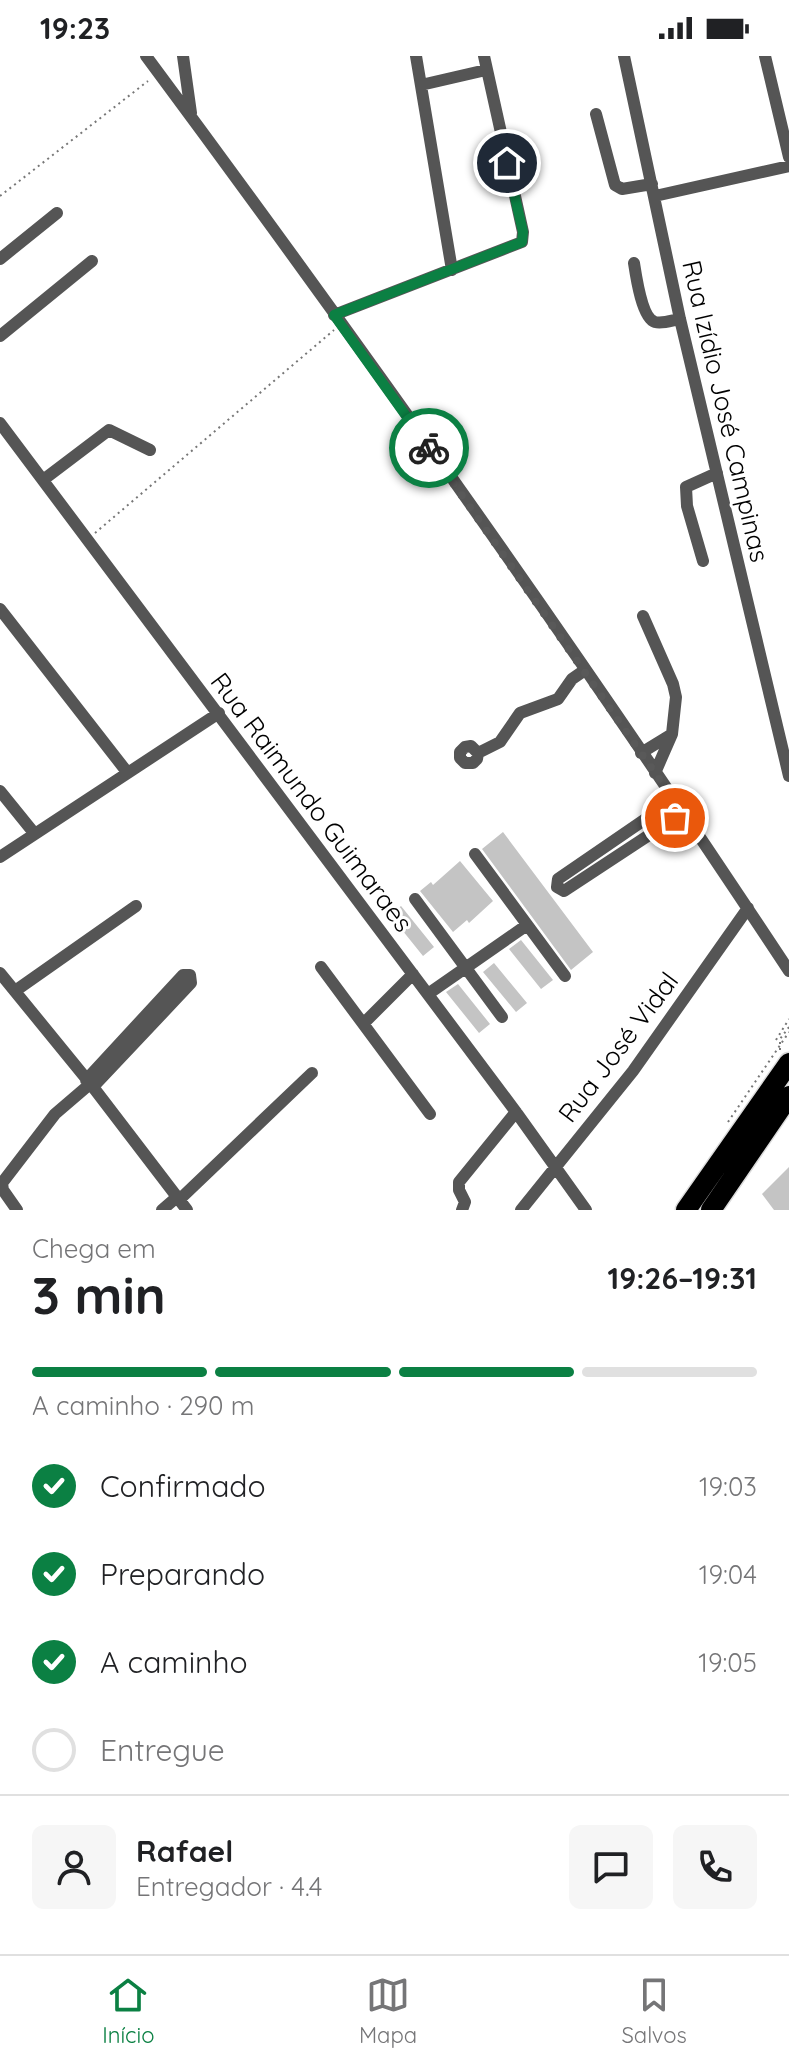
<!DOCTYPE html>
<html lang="pt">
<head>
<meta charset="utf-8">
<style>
  :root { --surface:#fff; --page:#f6f6f6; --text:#202124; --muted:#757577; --line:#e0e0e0; --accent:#0b8043 }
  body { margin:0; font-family:Quicksand,sans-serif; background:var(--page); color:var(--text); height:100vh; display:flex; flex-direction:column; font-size:30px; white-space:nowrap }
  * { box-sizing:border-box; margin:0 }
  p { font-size:26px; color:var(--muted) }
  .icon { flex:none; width:44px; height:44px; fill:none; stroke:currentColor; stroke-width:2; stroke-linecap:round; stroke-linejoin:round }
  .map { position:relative; height:1154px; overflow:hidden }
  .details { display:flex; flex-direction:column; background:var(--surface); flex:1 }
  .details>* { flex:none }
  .pin { position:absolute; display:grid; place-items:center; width:68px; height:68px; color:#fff; margin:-34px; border:4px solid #fff; border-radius:50%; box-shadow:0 2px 8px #0007 }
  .courier { position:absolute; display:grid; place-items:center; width:80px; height:80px; margin:-40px; border:6px solid #0b8043; border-radius:50%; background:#fff; color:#222; box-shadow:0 2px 10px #0007 }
  .headline em { font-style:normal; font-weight:700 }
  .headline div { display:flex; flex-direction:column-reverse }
  .headline { display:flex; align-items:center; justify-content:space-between; height:136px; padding:0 32px }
  h1 { font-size:52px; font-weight:700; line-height:60px }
  .bar { display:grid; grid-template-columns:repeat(4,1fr); gap:12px 8px; align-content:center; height:96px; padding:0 32px }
  .bar i { height:10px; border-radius:6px; background:var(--line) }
  .bar .active { background:var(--accent) }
  .bar p { grid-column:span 4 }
  .line { display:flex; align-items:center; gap:20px; padding:0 32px; border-top:2px solid var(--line) }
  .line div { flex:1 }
  .round { display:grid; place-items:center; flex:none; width:84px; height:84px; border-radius:12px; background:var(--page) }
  ol { padding:0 32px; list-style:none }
  li { display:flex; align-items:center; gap:24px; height:88px }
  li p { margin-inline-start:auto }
  li .icon { padding:8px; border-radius:50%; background:var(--accent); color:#fff; stroke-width:4 }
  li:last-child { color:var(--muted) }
  li i { width:44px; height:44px; border:4px solid var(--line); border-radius:50% }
  .status { display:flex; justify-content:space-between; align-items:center; height:56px; padding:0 40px; background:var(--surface); direction:ltr }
  .status svg { height:22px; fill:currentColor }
  .tabs { display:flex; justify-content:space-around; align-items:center; height:112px; border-top:2px solid var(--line); background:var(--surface); font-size:22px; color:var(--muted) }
  .tabs a { display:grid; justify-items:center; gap:4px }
  .tabs .active { color:var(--accent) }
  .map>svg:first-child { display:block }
  .building { fill:#c4c4c4 }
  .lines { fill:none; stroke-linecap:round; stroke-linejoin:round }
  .highway-casing { stroke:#dbdbdb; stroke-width:23 }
  .path { stroke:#777; stroke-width:2; stroke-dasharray:2 4; stroke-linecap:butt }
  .minor { stroke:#555; stroke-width:12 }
  .highway { stroke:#000; stroke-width:20 }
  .done { stroke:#595959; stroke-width:8; stroke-dasharray:0 14.4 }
  .route { stroke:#0b8043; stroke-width:10 }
  .labels { text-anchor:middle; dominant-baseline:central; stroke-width:6; stroke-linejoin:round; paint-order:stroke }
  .street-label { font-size:26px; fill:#000; stroke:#fff }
</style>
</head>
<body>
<div class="status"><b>19:23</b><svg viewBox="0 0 49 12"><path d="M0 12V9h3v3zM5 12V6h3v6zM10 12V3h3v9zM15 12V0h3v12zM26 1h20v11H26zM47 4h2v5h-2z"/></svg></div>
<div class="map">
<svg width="789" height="1154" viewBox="0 0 789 1154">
  <rect width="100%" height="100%" fill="#fff"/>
  <path class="building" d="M 503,776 L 593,896 L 571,914 L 482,793 Z
    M 460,805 L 493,845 L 469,867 L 467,864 L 453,876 L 420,835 L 431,826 L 433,829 Z
    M 401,850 L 434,891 L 423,900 L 390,859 Z
    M 521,884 L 553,924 L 541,933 L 509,893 Z
    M 494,907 L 527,947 L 516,956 L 483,916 Z
    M 458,928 L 490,968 L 479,977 L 446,936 Z
    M 789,1111 L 789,1154 L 774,1154 L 762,1138 Z"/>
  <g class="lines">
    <defs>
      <path id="highway" d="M 686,1154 L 789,1007
        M 711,1154 L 789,1040"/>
    </defs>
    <use href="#highway" class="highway-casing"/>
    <path class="path" d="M 0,140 L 148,25
      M 95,477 L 334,274
      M 776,984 L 789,963
      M 780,994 L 780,983 L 789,971
      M 728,1066 L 789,976"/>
    <path class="minor" d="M 146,0 C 368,299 584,604 789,915
      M 183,0 L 191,57
      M 416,0 L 452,214
      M 624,0 L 680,263 L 789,720
      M 765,0 L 789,101
      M 421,29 L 486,14
      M 596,58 L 615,129 L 622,133 L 652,128
      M 655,140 L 789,110
      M 0,203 L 57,157
      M 634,207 C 636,220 642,262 655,266 C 663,268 673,264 680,263
      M 334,259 L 522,186 L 523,176 L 484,0
      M 0,280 L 92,205
      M 0,367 L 516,1056 L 586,1154
      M 43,424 L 109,374 L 150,394
      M 703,505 L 687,450 L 686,431 L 717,417
      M 0,553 L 127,716
      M 643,560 L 673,628 L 676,641 L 672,678
      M 478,697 L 471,690 L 465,691 L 460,696 L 460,702 L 465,707 L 473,707 L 477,703 L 478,697 L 500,686 L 520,657 L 558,643 L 572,623 L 585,614
      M 641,697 L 672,678 L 655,717
      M 0,735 L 34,777
      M 672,741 L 666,749 L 558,823 L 557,831 L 564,835 L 675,762 L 684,759
      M 475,798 L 565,920
      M 0,801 L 219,657
      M 415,843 L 502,961
      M 321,911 L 430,1058
      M 0,917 L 93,1031 L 187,1154
      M 15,935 L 136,850
      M 428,938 L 527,869
      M 364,967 L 413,918
      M 86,1024 L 183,919 L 190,919 L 191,927 L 93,1031
      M 179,1144 L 312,1017
      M 17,1154 L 3,1134 L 2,1127 L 55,1058 L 90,1028
      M 162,1154 L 177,1141
      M 462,1154 L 465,1146 L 459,1134 L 459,1126 L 516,1056
      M 521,1154 L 633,1015 L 748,852"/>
    <use href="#highway" class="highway"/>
  </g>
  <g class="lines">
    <path class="done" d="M 429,392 L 684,759 L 675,762"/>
    <path class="route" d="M 429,392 L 334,259 L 522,186 L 523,176 L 507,107"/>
  </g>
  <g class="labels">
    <g class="street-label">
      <text transform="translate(726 355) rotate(77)">Rua Izídio José Campinas</text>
      <text transform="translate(312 746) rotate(53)">Rua Raimundo Guimaraes</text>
      <text transform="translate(618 991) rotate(-53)">Rua José Vidal</text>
    </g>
  </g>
</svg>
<div class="pin" style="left:675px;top:762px;background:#ea580c"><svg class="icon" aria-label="bag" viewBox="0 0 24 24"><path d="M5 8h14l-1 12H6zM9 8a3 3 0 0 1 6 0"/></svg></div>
<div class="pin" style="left:507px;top:107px;background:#1f2937"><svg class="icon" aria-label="home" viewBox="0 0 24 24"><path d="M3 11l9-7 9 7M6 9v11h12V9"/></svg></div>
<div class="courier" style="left:429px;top:392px"><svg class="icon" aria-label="bike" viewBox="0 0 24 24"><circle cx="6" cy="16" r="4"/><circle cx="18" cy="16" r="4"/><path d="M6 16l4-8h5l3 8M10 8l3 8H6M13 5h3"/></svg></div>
</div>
<section class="details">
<div class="headline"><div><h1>3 min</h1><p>Chega em</p></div><em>19:26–19:31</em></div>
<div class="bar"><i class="active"></i><i class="active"></i><i class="active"></i><i></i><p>A caminho · 290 m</p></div>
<ol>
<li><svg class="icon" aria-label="check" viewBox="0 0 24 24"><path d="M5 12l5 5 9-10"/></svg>Confirmado<p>19:03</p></li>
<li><svg class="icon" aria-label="check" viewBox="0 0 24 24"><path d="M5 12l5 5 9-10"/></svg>Preparando<p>19:04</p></li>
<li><svg class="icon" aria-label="check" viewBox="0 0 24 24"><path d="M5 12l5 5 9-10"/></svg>A caminho<p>19:05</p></li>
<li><i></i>Entregue</li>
</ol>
<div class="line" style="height:144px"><a class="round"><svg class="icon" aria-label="person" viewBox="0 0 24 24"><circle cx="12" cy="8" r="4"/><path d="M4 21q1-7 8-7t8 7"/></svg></a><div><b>Rafael</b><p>Entregador · 4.4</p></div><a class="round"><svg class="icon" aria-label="chat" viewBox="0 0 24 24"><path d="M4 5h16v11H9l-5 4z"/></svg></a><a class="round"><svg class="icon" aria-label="phone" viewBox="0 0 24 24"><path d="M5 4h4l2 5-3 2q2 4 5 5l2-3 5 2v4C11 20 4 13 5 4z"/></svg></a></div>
</section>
<nav class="tabs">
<a class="active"><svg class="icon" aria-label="home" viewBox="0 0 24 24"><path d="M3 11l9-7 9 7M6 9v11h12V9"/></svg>Início</a>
<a><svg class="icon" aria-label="map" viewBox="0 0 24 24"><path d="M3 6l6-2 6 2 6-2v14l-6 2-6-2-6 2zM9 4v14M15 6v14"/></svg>Mapa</a>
<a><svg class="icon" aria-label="saved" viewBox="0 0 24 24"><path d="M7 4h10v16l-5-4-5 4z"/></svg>Salvos</a>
</nav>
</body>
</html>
